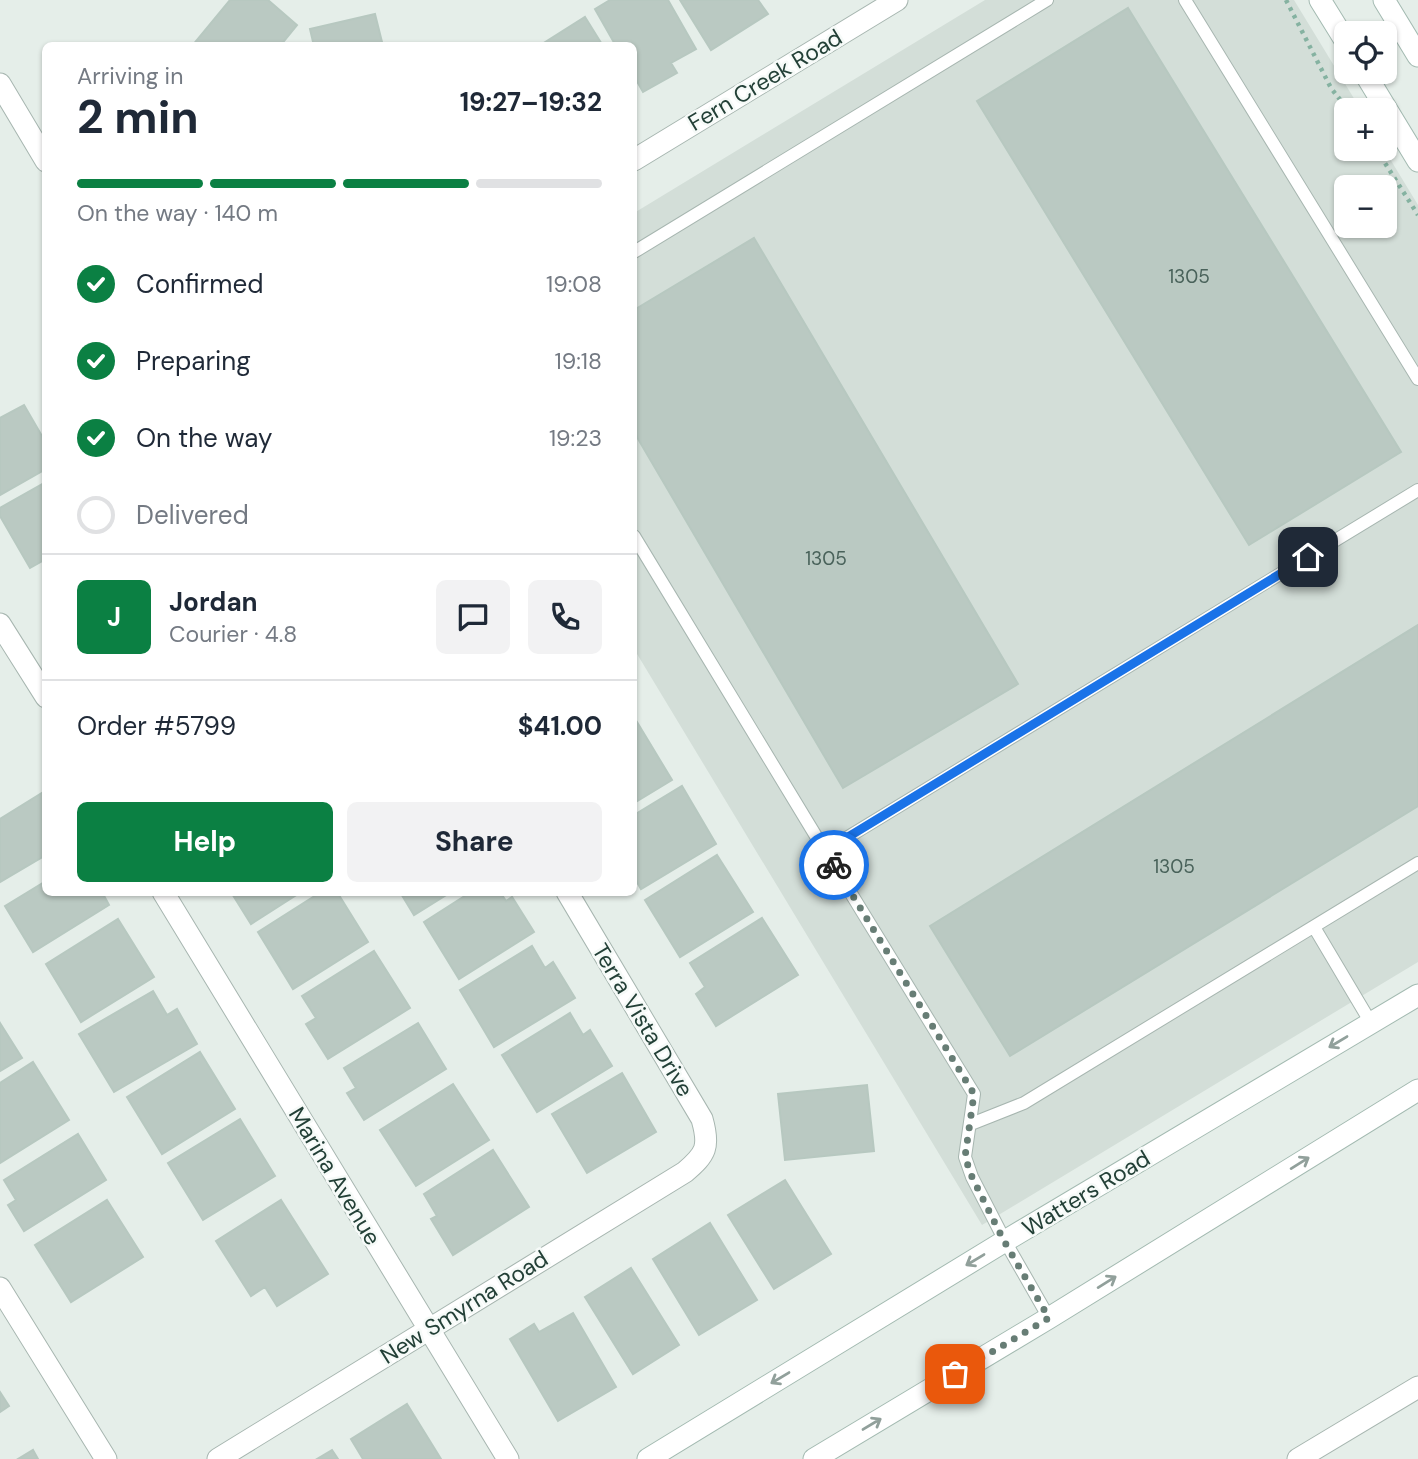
<!DOCTYPE html>
<html lang="en">
<head>
<meta charset="utf-8">
<style>
  :root { --surface:#fff; --page:#f2f2f3; --text:#1f2937; --muted:#747a83; --line:#e0e1e3; --accent:#0b8043 }
  body { margin:0; font-family:"DM Sans",sans-serif; background:var(--page); color:var(--text); height:100vh; display:flex; flex-direction:column; font-size:26px; white-space:nowrap }
  * { box-sizing:border-box; margin:0 }
  p { font-size:23px; color:var(--muted) }
  .icon { flex:none; width:38px; height:38px; fill:none; stroke:currentColor; stroke-width:2; stroke-linecap:round; stroke-linejoin:round }
  .map { position:relative; flex:1; overflow:hidden }
  .side { position:absolute; left:42px; top:42px; width:595px; height:854px; display:flex; flex-direction:column; background:var(--surface); border-radius:10px; box-shadow:0 2px 5px #0004 }
  .side>* { flex:none }
  .tools { position:absolute; left:1334px; top:21px; display:grid; gap:14px }
  .tools a { display:grid; place-items:center; width:63px; height:63px; border-radius:10px; background:var(--surface); box-shadow:0 2px 5px #0004; font-size:35px }
  .pin { position:absolute; display:grid; place-items:center; width:60px; height:60px; color:#fff; margin:-30px; border-radius:14px; box-shadow:0 4px 10px #0006 }
  .courier { position:absolute; display:grid; place-items:center; width:70px; height:70px; margin:-35px; border:5px solid #1a73e8; border-radius:50%; background:#fff; color:#222; box-shadow:0 2px 9px #0007 }
  .overview em { font-style:normal; font-weight:700 }
  .overview div { display:flex; flex-direction:column-reverse }
  .overview { display:flex; align-items:center; justify-content:space-between; height:119px; padding:0 35px }
  h1 { font-size:46px; font-weight:700; line-height:52px }
  .bar { display:grid; grid-template-columns:repeat(4,1fr); gap:10px 7px; align-content:center; height:84px; padding:0 35px }
  .bar i { height:9px; border-radius:5px; background:var(--line) }
  .bar .on { background:var(--accent) }
  .bar p { grid-column:span 4 }
  .line { display:flex; align-items:center; gap:18px; padding:0 35px; border-top:2px solid var(--line) }
  .line div { flex:1 }
  .round { display:grid; place-items:center; flex:none; width:74px; height:74px; border-radius:10px; background:var(--page) }
  ol { padding:0 35px; list-style:none }
  li { display:flex; align-items:center; gap:21px; height:77px }
  li p { margin-inline-start:auto }
  li .icon { padding:7px; border-radius:50%; background:var(--accent); color:#fff; stroke-width:4 }
  li:last-child { color:var(--muted) }
  li i { width:38px; height:38px; border:4px solid var(--line); border-radius:50% }
  .action { display:flex; gap:14px; margin-top:auto; padding:14px 35px }
  .action a { flex:1; height:80px; border-radius:10px; background:var(--accent); color:#fff; font-size:28px; font-weight:700; line-height:80px; text-align:center }
  .action a+a { background:var(--page); color:var(--text) }
  .map>svg:first-child { display:block }
  .built { fill:#d3ded8; fill-rule:evenodd }
  .building { fill:#bac9c2; stroke:#b7c8c0; stroke-width:2 }
  .lines { fill:none; stroke-linecap:round; stroke-linejoin:round }
  .lane-casing { stroke:#a7b6b0; stroke-width:14 }
  .street-casing { stroke:#a7b6b0; stroke-width:23 }
  .secondary-casing { stroke:#a3bab1; stroke-width:23 }
  .path { stroke:#85b2a1; stroke-width:4.5; stroke-dasharray:3.5 5; stroke-linecap:butt }
  .lane { stroke:#fff; stroke-width:12 }
  .street { stroke:#fff; stroke-width:21 }
  .secondary { stroke:#fff; stroke-width:21 }
  .oneway { stroke:#91a09b }
  .done { stroke:#677d75; stroke-width:7; stroke-dasharray:0 12.6 }
  .route { stroke:#1a73e8; stroke-width:9 }
  .labels { text-anchor:middle; dominant-baseline:central; stroke-width:5; stroke-linejoin:round; paint-order:stroke }
  .number-label { font-size:19px; fill:#49625a }
  .street-label { font-size:23px; fill:#234037; stroke:#f6faf8 }
</style>
</head>
<body>
<div class="map">
<svg width="1418" height="1459" viewBox="0 0 1418 1459">
  <rect width="100%" height="100%" fill="#e5eee9"/>
  <path class="built" d="M 985,0 L 1294,0 L 1361,110 L 1346,110 L 1346,149 L 1384,149 L 1418,205 L 1418,962 L 982,1225 L 634,649 L 634,213 ZM 1346,187 L 1384,187 L 1384,226 L 1346,226 Z"/>
  <path class="building" d="M 230,0 L 268,0 L 297,25 L 280,46 L 192,46 Z
    M 610,0 L 668,0 L 696,49 L 671,63 L 677,73 L 643,92 L 634,76 L 634,46 L 616,46 L 595,9 Z
    M 680,0 L 758,0 L 768,14 L 711,50 Z
    M 1128,8 L 1401,452 L 1249,545 L 977,101 Z
    M 375,14 L 383,46 L 314,46 L 310,29 Z
    M 585,17 L 603,46 L 539,46 Z
    M 754,238 L 1018,684 L 843,788 L 634,432 L 634,310 Z
    M 24,405 L 46,443 L 46,469 L 0,495 L 0,418 Z
    M 46,482 L 46,559 L 30,568 L 0,516 L 0,508 Z
    M 1418,625 L 1418,806 L 1010,1056 L 930,926 Z
    M 637,722 L 672,780 L 634,803 L 634,724 Z
    M 682,786 L 716,844 L 641,889 L 634,877 L 634,815 Z
    M 45,791 L 46,855 L 0,882 L 0,819 Z
    M 717,855 L 753,912 L 680,957 L 645,900 Z
    M 46,881 L 46,892 L 102,892 L 109,905 L 33,952 L 5,906 Z
    M 231,892 L 301,892 L 251,924 Z
    M 321,892 L 337,892 L 368,942 L 293,989 L 258,932 Z
    M 400,892 L 451,892 L 414,915 Z
    M 471,892 L 500,892 L 506,901 L 512,897 L 534,932 L 459,979 L 424,922 Z
    M 762,918 L 798,975 L 716,1026 L 696,994 L 705,987 L 690,963 Z
    M 118,919 L 154,977 L 81,1022 L 46,964 Z
    M 532,946 L 545,968 L 553,962 L 575,998 L 494,1047 L 460,990 Z
    M 374,951 L 410,1008 L 328,1059 L 306,1024 L 316,1018 L 302,996 Z
    M 153,991 L 167,1015 L 177,1009 L 197,1044 L 114,1092 L 79,1034 Z
    M 570,1013 L 583,1035 L 590,1030 L 612,1066 L 537,1112 L 502,1055 Z
    M 0,1023 L 22,1058 L 0,1071 Z
    M 418,1023 L 446,1069 L 364,1120 L 347,1093 L 356,1088 L 344,1068 Z
    M 200,1052 L 235,1109 L 162,1154 L 127,1097 Z
    M 33,1062 L 69,1120 L 0,1163 L 0,1083 Z
    M 622,1073 L 656,1132 L 587,1173 L 552,1114 Z
    M 453,1084 L 489,1140 L 416,1186 L 380,1130 Z
    M 867,1085 L 874,1151 L 785,1160 L 778,1094 Z
    M 240,1119 L 275,1176 L 203,1220 L 168,1163 Z
    M 78,1134 L 106,1180 L 24,1231 L 8,1205 L 16,1200 L 4,1180 Z
    M 493,1150 L 529,1207 L 453,1255 L 431,1219 L 437,1216 L 424,1194 Z
    M 785,1180 L 831,1254 L 774,1289 L 728,1215 Z
    M 107,1200 L 143,1257 L 71,1302 L 35,1245 Z
    M 281,1200 L 328,1274 L 277,1306 L 265,1287 L 251,1296 L 216,1241 Z
    M 710,1223 L 757,1300 L 699,1335 L 653,1259 Z
    M 631,1268 L 679,1345 L 633,1374 L 585,1297 Z
    M 573,1313 L 616,1387 L 558,1421 L 510,1339 L 534,1324 L 539,1332 Z
    M 0,1392 L 9,1406 L 0,1412 Z
    M 407,1404 L 441,1459 L 363,1459 L 351,1439 Z
    M 33,1450 L 38,1459 L 18,1459 Z
    M 332,1450 L 338,1459 L 317,1459 Z"/>
  <g class="lines">
    <defs>
      <path id="lane" d="M 1185,0 L 1418,379
        M 634,252 L 1047,0
        M 634,536 L 825,851 L 1418,490
        M 825,851 L 974,1094 L 965,1157 L 972,1177 L 1005,1241 L 1049,1318
        M 1314,927 L 1371,1023
        M 971,1124 L 1024,1103 L 1418,863"/>
      <path id="street" d="M 0,84 L 46,161
        M 634,160 L 897,0
        M 0,624 L 46,697
        M 163,892 L 508,1459
        M 0,1288 L 106,1459
        M 218,1459 L 685,1172 C 706,1154 710,1147 702,1119 L 567,892
        M 1298,1459 L 1418,1387"/>
      <path id="secondary" d="M 1320,0 L 1346,42
        M 1384,0 L 1418,56
        M 1364,72 L 1418,161
        M 648,1459 L 1005,1241 L 1418,995
        M 814,1459 L 1049,1318 L 1418,1090"/>
    </defs>
    <use href="#lane" class="lane-casing"/>
    <use href="#street" class="street-casing"/>
    <use href="#secondary" class="secondary-casing"/>
    <path class="path" d="M 1286,0 L 1331,88 L 1348,110
      M 1376,149 L 1418,215"/>
    <use href="#lane" class="lane"/>
    <use href="#street" class="street"/>
    <use href="#secondary" class="secondary"/>
  </g>
  <defs><path id="oneway-shaft" d="M-6 0H5M1.5-3L5.5 0L1.5 3" fill="none" stroke-width="1.6" stroke-linecap="round" stroke-linejoin="round" transform="scale(1.75)"/></defs>
  <g class="oneway">
    <use href="#oneway-shaft" transform="translate(1338 1042) rotate(149)"/>
    <use href="#oneway-shaft" transform="translate(1300 1163) rotate(-32)"/>
    <use href="#oneway-shaft" transform="translate(975 1260) rotate(149)"/>
    <use href="#oneway-shaft" transform="translate(1107 1282) rotate(-32)"/>
    <use href="#oneway-shaft" transform="translate(780 1378) rotate(149)"/>
    <use href="#oneway-shaft" transform="translate(872 1424) rotate(-31)"/>
  </g>
  <g class="lines">
    <path class="done" d="M 834,865 L 974,1094 L 965,1157 L 972,1177 L 1004,1241 L 1049,1318 L 955,1374"/>
    <path class="route" d="M 834,865 L 825,851 L 1308,557"/>
  </g>
  <g class="labels">
    <g class="number-label">
      <text x="1189" y="276">1305</text>
      <text x="826" y="558">1305</text>
      <text x="1174" y="866">1305</text>
    </g>
    <g class="street-label">
      <text transform="translate(765 80) rotate(-31)">Fern Creek Road</text>
      <text transform="translate(643 1020) rotate(59)">Terra Vista Drive</text>
      <text transform="translate(335 1176) rotate(59)">Marina Avenue</text>
      <text transform="translate(1086 1193) rotate(-31)">Watters Road</text>
      <text transform="translate(464 1307) rotate(-32)">New Smyrna Road</text>
    </g>
  </g>
</svg>
<div class="tools">
<a><svg class="icon" aria-label="locate" viewBox="0 0 24 24"><circle cx="12" cy="12" r="6"/><path d="M12 2v4M12 18v4M2 12h4M18 12h4"/></svg></a>
<a>+</a>
<a>−</a>
</div>
<div class="pin" style="left:955px;top:1374px;background:#ea580c"><svg class="icon" aria-label="bag" viewBox="0 0 24 24"><path d="M5 8h14l-1 12H6zM9 8a3 3 0 0 1 6 0"/></svg></div>
<div class="pin" style="left:1308px;top:557px;background:#1f2937"><svg class="icon" aria-label="home" viewBox="0 0 24 24"><path d="M3 11l9-7 9 7M6 9v11h12V9"/></svg></div>
<div class="courier" style="left:834px;top:865px"><svg class="icon" aria-label="bike" viewBox="0 0 24 24"><circle cx="6" cy="16" r="4"/><circle cx="18" cy="16" r="4"/><path d="M6 16l4-8h5l3 8M10 8l3 8H6M13 5h3"/></svg></div>
<section class="side">
<div class="overview"><div><h1>2 min</h1><p>Arriving in</p></div><em>19:27–19:32</em></div>
<div class="bar"><i class="on"></i><i class="on"></i><i class="on"></i><i></i><p>On the way · 140 m</p></div>
<ol>
<li><svg class="icon" aria-label="check" viewBox="0 0 24 24"><path d="M5 12l5 5 9-10"/></svg>Confirmed<p>19:08</p></li>
<li><svg class="icon" aria-label="check" viewBox="0 0 24 24"><path d="M5 12l5 5 9-10"/></svg>Preparing<p>19:18</p></li>
<li><svg class="icon" aria-label="check" viewBox="0 0 24 24"><path d="M5 12l5 5 9-10"/></svg>On the way<p>19:23</p></li>
<li><i></i>Delivered</li>
</ol>
<div class="line" style="height:126px"><b class="round" style="background:var(--accent);color:#fff">J</b><div><b>Jordan</b><p>Courier · 4.8</p></div><a class="round"><svg class="icon" aria-label="chat" viewBox="0 0 24 24"><path d="M4 5h16v11H9l-5 4z"/></svg></a><a class="round"><svg class="icon" aria-label="phone" viewBox="0 0 24 24"><path d="M5 4h4l2 5-3 2q2 4 5 5l2-3 5 2v4C11 20 4 13 5 4z"/></svg></a></div>
<div class="line" style="height:91px"><div>Order #5799</div><b>$41.00</b></div>
<div class="action"><a>Help</a><a>Share</a></div>
</section>
</div>
</body>
</html>
